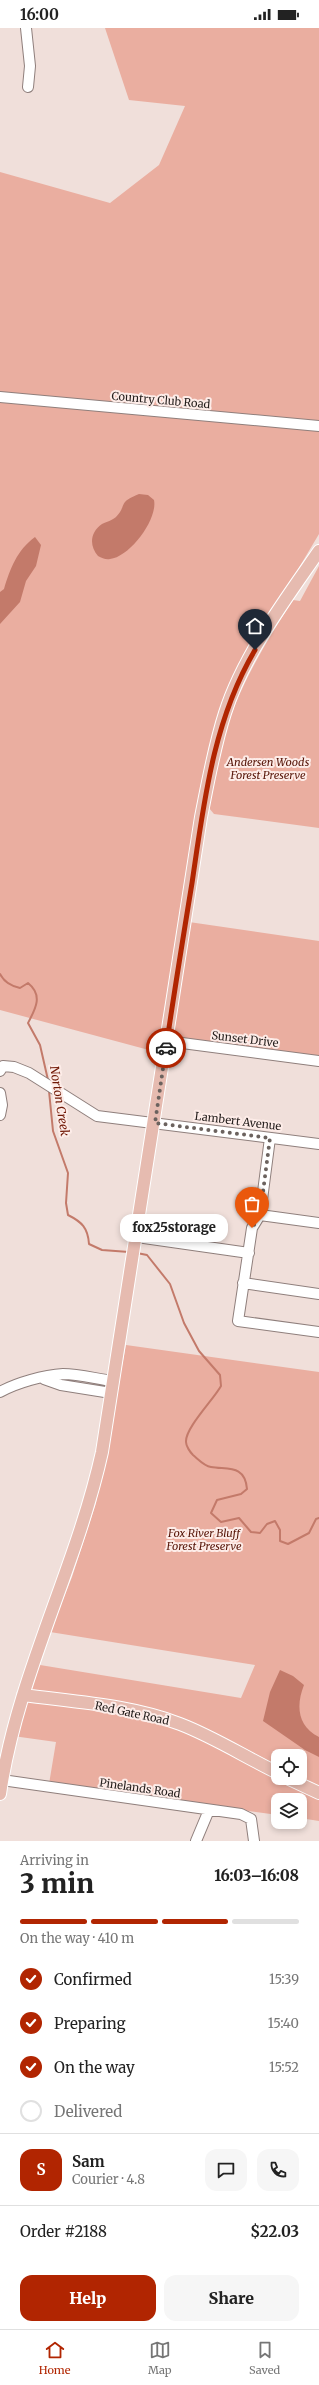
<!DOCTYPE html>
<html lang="en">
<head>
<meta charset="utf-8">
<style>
  :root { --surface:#fff; --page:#f6f6f6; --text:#222; --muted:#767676; --line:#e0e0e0; --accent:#b12501 }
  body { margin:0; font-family:Merriweather,serif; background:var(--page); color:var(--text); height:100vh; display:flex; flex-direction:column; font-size:15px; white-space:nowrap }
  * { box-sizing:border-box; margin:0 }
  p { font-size:13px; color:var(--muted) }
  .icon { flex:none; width:22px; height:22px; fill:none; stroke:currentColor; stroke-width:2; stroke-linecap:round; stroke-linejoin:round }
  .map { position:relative; height:1813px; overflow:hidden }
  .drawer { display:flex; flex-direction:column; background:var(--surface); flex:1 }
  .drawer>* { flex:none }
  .fabs { position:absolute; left:271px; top:1721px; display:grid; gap:8px }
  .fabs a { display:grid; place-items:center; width:36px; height:36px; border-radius:8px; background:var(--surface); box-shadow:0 2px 6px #0003; font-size:20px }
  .pin { position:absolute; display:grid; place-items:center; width:34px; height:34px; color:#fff; margin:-41px -17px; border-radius:50% 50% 50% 0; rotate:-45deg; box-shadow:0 0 4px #0007 }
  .pin .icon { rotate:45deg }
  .courier { position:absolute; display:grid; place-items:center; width:40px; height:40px; margin:-20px; border:3px solid #b12501; border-radius:50%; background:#fff; color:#222; box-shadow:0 1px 5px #0007 }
  .bubble { position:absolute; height:28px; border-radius:12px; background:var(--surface); box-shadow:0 2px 6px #0003; font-size:13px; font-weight:800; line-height:28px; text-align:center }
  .overview em { font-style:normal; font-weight:800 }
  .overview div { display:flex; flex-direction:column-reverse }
  .overview { display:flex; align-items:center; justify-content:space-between; height:68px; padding:0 20px }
  h1 { font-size:26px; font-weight:800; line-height:30px }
  .bar { display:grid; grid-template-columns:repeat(4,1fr); gap:6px 4px; align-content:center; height:48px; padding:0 20px }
  .bar i { height:5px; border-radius:3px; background:var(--line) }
  .bar .active { background:var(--accent) }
  .bar p { grid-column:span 4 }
  .line { display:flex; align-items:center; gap:10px; padding:0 20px; border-top:1px solid var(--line) }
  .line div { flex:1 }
  .round { display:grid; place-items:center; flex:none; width:42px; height:42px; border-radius:12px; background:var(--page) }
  ol { padding:0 20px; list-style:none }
  li { display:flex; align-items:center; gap:12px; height:44px }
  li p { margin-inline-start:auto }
  li .icon { padding:4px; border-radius:50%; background:var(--accent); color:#fff; stroke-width:4 }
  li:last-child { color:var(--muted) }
  li i { width:22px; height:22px; border:2px solid var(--line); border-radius:50% }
  .primary-button { display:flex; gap:8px; margin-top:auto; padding:8px 20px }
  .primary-button a { flex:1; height:46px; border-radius:12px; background:var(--accent); color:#fff; font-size:16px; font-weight:800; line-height:46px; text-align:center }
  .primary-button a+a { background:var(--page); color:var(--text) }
  .status { display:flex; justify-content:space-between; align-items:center; height:28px; padding:0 20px; background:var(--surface); direction:ltr }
  .status svg { height:11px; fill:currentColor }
  .dock { display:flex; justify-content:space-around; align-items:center; height:56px; border-top:1px solid var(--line); background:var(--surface); font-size:11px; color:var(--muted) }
  .dock a { display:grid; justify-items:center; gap:2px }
  .dock .active { color:var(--accent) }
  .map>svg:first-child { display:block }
  .green { fill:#eaaea0; fill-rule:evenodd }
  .water { fill:#c37a6a }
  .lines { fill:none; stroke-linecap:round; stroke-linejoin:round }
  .stream { stroke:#c37a6a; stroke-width:2 }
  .minor-casing { stroke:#8f7f7c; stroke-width:12 }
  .major-casing { stroke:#fff; stroke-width:14 }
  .minor { stroke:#fff; stroke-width:10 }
  .major { stroke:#e6bbb0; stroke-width:12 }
  .done { stroke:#6b625e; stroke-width:4; stroke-dasharray:0 7.2 }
  .route { stroke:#b12501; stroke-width:5 }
  .labels { text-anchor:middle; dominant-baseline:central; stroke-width:4; stroke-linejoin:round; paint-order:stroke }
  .street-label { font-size:11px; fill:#241e1c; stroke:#fdece8 }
  .park-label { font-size:11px; font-style:italic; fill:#561407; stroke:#fdece8 }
  .water-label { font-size:12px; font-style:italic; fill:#711906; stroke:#fdece8 }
</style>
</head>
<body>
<div class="status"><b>16:00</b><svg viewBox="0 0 49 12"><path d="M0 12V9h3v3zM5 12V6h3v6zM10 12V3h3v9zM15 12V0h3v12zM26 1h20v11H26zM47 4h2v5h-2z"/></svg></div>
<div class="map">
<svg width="319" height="1813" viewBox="0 0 319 1813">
  <rect width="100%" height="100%" fill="#f0dfda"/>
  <path class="green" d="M 105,0 L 319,0 L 319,506 L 253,617 L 232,660 L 160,1025 L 0,982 L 0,144 L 110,175 L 159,137 L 185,78 L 129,72 Z
    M 319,538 L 319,800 L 214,786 L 209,780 C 214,754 217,727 226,702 C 241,655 266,614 293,572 L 300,573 Z
    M 189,894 L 319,913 L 319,1031 L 175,1009 L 173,1005 Z
    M 126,1317 L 319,1344 L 319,1793 L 300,1790 L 300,1772 L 278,1772 L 278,1787 L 49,1756 L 56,1714 L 13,1708 L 34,1636 L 241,1670 L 255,1637 L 50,1604 L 72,1549 L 96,1475 ZM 278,1728 L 300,1728 L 300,1750 L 278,1750 Z"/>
  <path class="water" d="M 139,466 L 148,467 L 154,472 C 158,491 130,529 110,531 C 106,532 102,530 98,528 C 89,518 90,504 102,496 C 106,494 113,492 116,489 C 128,476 117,475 139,466 Z
    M 35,509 L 41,517 L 36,538 L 26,553 L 20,574 L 0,596 L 0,564 L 4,561 C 10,541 17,522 35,509 Z
    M 280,1642 L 293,1648 L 304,1657 C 296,1677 297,1698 319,1709 L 319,1729 L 305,1722 L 263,1693 L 270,1664 Z"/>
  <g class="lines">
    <path class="stream" d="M 0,946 C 4,954 10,958 20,960 L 28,955 C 43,967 36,980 28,995 L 40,1017 L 48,1052
      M 49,1063 L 53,1103 L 68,1145 L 66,1175 L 68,1187 C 82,1194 88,1200 89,1216 L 102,1222 L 129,1224
      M 137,1225 L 147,1227 L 170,1256 L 184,1295 L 199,1323 L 220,1347 L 221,1358 C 214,1371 185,1400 186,1414 C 186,1418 190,1424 193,1427 C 198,1431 204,1438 211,1439 C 227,1442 245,1436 247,1461 L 241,1466 L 217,1472 L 211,1485 L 221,1494 L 239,1490 L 251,1504 L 260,1505 L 267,1496 L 275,1493 L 280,1502 L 280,1513 L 288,1516 L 309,1505 L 316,1491 L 319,1490"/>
    <defs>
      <path id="minor" d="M 26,0 L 30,38 L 28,59
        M 0,369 L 319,398
        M 167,1013 L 319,1033
        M 0,1043 L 3,1038 L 14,1039 L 29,1045 L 97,1088 L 319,1116
        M 0,1065 L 2,1077 L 0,1087
        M 270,1110 L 260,1187 L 252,1200 L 238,1293 L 319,1304
        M 260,1187 L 319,1195
        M 137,1209 L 249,1225
        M 243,1255 L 319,1266
        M 44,1351 L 61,1357 L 111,1365
        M 0,1364 C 16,1355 44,1347 63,1346 C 79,1346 97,1351 113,1353
        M 2,1752 L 241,1786 L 251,1791 L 254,1813
        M 196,1813 L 209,1782"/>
      <path id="major" d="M 23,1667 C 75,1674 131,1677 180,1696 C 214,1709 245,1729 278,1745
        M 287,1750 L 319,1765
        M 0,1766 C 17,1648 76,1541 102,1424 L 201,789 C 208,754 214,719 225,685 C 243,628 285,572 319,523"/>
    </defs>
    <use href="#minor" class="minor-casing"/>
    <use href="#major" class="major-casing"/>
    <use href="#minor" class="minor"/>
    <use href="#major" class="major"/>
  </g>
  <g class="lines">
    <path class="done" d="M 166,1020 L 155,1095 L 270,1110 L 260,1187 L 252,1200"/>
    <path class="route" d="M 166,1020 C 174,965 183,910 192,855 C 204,774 213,693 255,622"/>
  </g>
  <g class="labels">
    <g class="street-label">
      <text transform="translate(161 372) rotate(5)">Country Club Road</text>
      <text transform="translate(245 1011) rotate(7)">Sunset Drive</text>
      <text transform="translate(238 1093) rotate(7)">Lambert Avenue</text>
      <text transform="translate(132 1685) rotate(12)">Red Gate Road</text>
      <text transform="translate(140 1760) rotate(8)">Pinelands Road</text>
    </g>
    <g class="park-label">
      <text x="268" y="734">Andersen Woods<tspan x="268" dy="13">Forest Preserve</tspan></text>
      <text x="204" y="1505">Fox River Bluff<tspan x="204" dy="13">Forest Preserve</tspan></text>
    </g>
    <g class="water-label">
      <text transform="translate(60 1073) rotate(81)">Norton Creek</text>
    </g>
  </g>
</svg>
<div class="fabs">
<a><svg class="icon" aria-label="locate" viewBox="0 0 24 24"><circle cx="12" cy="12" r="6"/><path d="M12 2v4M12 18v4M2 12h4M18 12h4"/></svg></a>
<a><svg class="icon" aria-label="layers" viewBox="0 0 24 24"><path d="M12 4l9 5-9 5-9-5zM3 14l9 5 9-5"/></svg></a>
</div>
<div class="pin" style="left:252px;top:1200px;background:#ea580c"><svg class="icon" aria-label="bag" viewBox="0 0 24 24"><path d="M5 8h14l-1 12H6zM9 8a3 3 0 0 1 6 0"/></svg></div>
<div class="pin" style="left:255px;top:622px;background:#1f2937"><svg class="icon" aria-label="home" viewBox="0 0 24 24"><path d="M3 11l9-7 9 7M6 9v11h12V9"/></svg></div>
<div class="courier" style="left:166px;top:1020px"><svg class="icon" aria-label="car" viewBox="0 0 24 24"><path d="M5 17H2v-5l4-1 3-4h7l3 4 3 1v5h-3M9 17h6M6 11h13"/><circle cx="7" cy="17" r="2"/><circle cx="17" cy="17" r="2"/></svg></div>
<div class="bubble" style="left:120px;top:1186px;width:108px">fox25storage</div>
</div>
<section class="drawer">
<div class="overview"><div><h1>3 min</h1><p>Arriving in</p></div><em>16:03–16:08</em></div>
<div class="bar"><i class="active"></i><i class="active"></i><i class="active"></i><i></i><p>On the way · 410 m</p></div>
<ol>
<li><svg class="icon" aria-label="check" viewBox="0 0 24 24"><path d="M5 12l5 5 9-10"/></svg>Confirmed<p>15:39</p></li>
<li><svg class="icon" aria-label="check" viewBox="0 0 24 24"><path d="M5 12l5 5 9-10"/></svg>Preparing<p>15:40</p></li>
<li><svg class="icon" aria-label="check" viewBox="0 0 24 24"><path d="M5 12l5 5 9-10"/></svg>On the way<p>15:52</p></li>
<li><i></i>Delivered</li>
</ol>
<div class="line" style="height:72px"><b class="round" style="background:var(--accent);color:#fff">S</b><div><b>Sam</b><p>Courier · 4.8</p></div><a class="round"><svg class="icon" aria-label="chat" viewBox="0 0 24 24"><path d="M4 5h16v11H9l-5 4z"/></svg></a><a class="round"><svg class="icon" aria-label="phone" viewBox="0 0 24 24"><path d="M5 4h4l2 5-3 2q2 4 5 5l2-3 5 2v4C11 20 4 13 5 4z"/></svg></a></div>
<div class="line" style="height:52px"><div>Order #2188</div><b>$22.03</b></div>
<div class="primary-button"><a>Help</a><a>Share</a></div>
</section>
<nav class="dock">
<a class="active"><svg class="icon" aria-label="home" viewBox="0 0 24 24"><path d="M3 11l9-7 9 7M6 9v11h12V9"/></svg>Home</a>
<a><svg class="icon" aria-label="map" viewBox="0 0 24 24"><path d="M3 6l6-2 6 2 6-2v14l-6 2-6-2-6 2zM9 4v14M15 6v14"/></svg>Map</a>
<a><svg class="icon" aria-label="saved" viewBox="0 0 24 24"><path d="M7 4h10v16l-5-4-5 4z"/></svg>Saved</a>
</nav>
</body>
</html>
